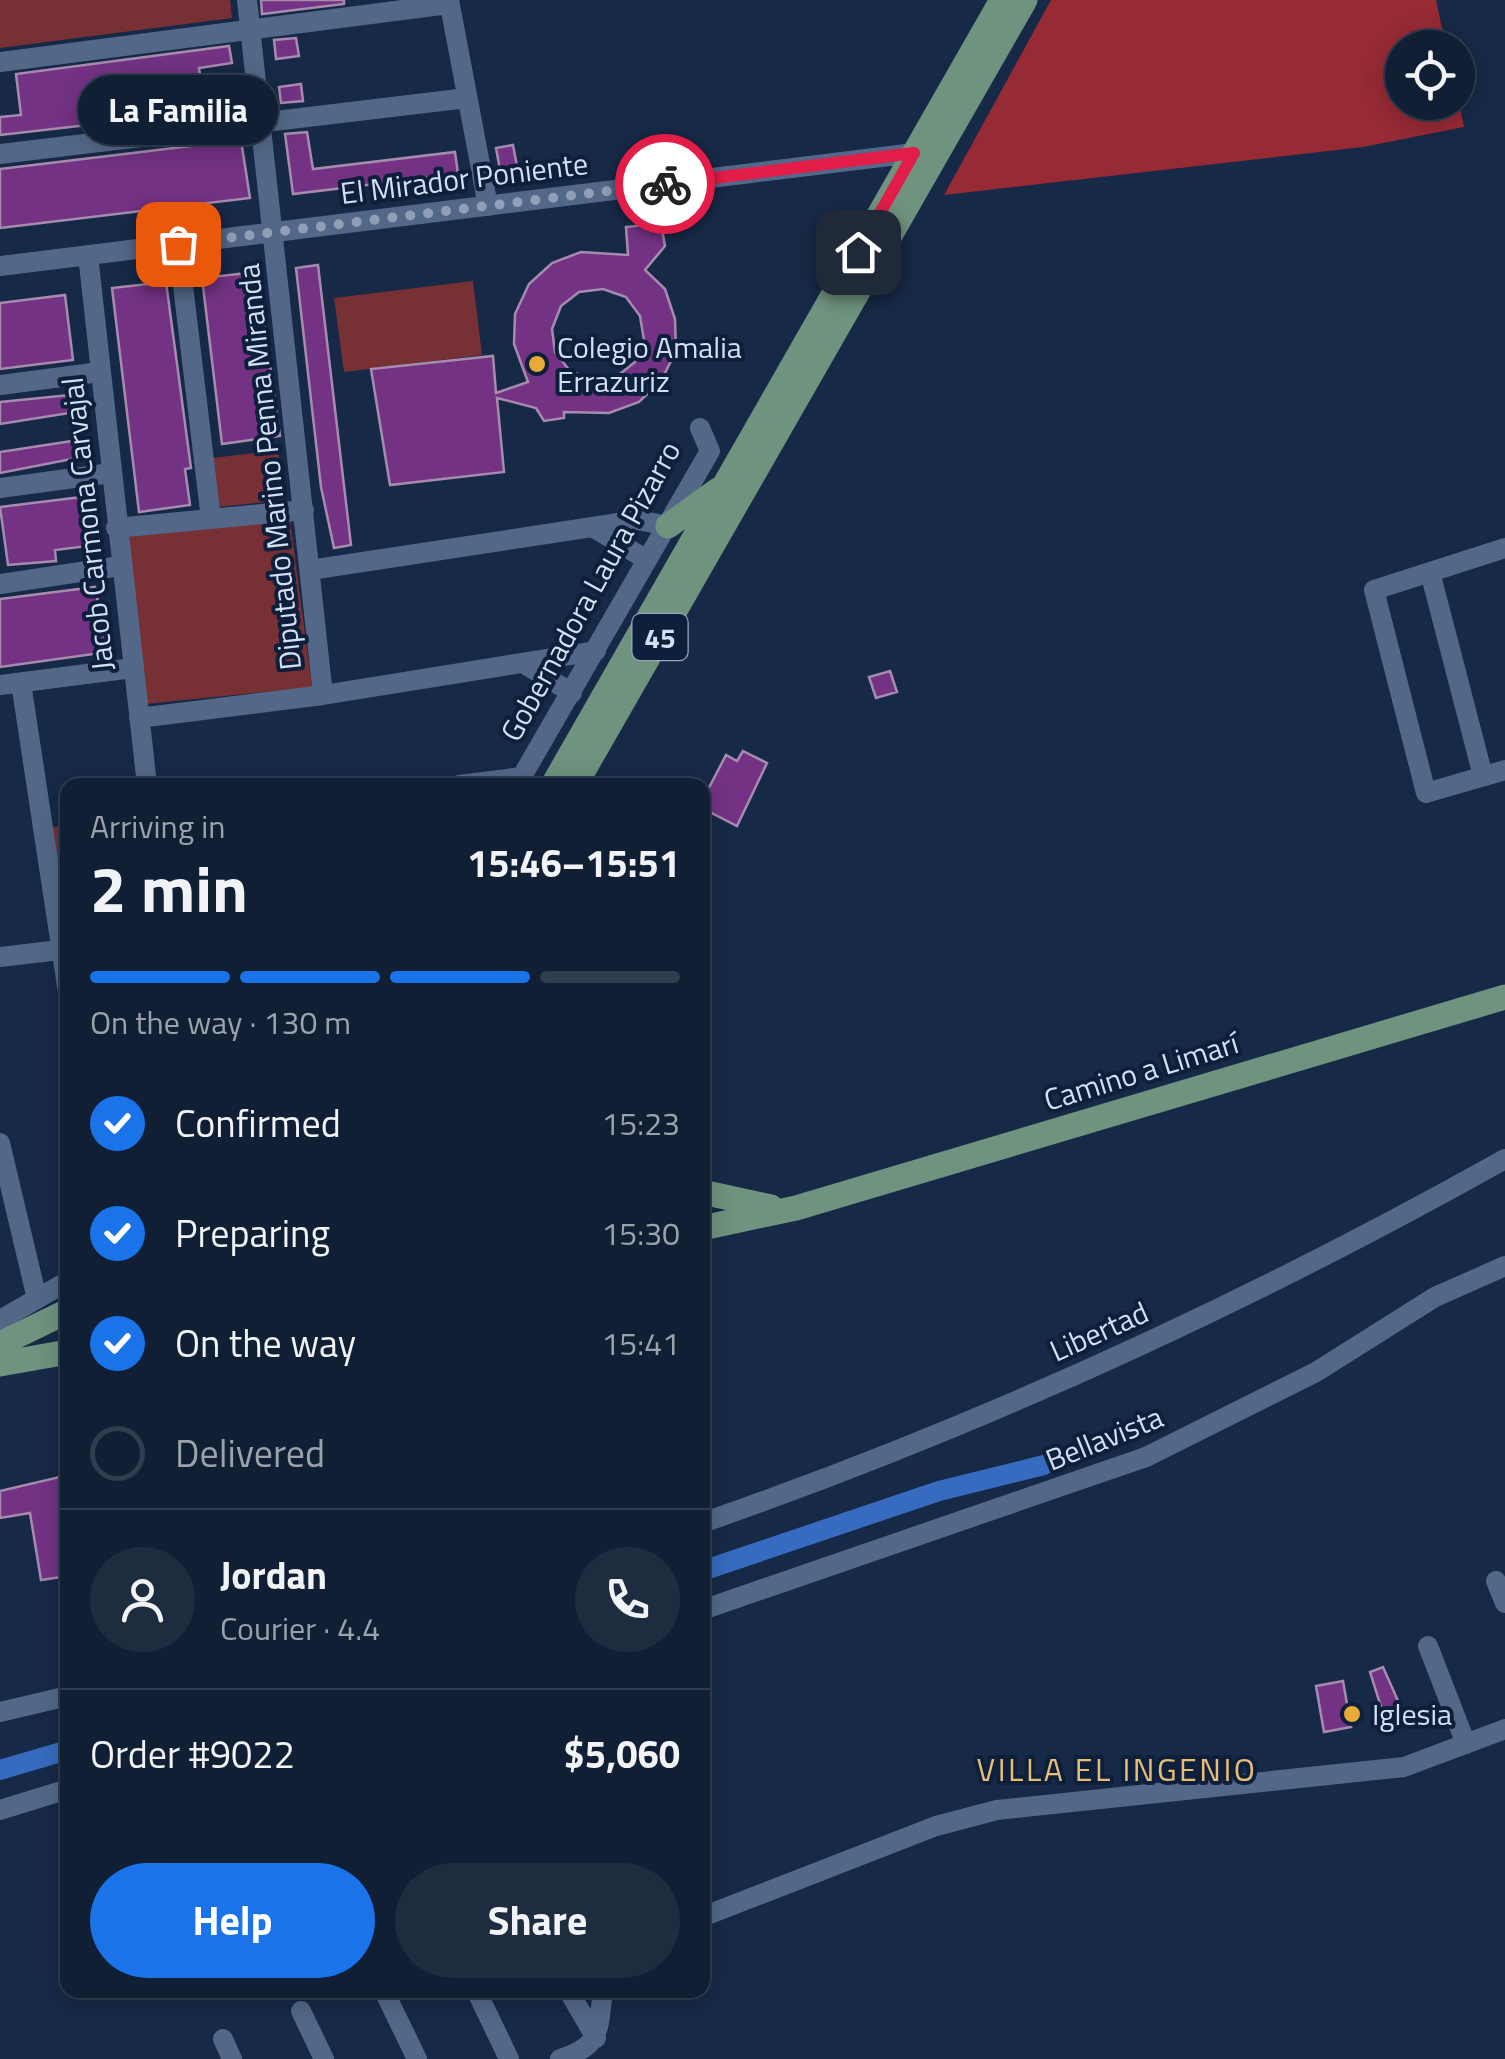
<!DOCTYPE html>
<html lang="en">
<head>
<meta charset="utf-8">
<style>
  :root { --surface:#101f34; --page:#1e2c40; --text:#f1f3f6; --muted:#9ca2ac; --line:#303d4f; --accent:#1a73e8 }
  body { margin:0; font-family:"Titillium Web",sans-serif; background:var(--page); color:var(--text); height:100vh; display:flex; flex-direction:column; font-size:38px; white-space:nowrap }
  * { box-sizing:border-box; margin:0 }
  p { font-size:32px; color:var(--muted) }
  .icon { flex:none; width:55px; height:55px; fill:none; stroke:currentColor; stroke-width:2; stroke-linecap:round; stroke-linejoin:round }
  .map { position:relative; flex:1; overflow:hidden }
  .panel { position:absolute; left:60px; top:778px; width:650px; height:1220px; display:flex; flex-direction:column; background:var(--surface); border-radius:20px; box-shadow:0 5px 25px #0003,0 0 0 2px var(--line) }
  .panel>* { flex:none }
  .buttons { position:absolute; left:1385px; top:30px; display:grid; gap:20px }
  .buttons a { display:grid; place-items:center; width:90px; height:90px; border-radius:50%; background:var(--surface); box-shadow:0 5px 25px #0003,0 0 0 2px var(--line); font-size:50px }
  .pin { position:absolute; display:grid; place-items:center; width:85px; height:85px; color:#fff; margin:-42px; border-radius:20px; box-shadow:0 5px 15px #0006 }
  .courier { position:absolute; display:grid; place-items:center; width:100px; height:100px; margin:-50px; border:8px solid #e11d48; border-radius:50%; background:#fff; color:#222; box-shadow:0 2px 12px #0007 }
  .bubble { position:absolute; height:70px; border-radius:35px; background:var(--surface); box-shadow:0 5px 25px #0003,0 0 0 2px var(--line); font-size:32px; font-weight:700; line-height:70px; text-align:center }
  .overview em { font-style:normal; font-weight:700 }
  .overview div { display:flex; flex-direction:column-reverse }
  .overview { display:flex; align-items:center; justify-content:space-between; height:170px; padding:0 30px }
  h1 { font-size:65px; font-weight:700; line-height:75px }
  .bar { display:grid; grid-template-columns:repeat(4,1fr); gap:15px 10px; align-content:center; height:120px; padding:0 30px }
  .bar i { height:12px; border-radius:8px; background:var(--line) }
  .bar .on { background:var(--accent) }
  .bar p { grid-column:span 4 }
  .line { display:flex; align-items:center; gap:25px; padding:0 30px; border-top:2px solid var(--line) }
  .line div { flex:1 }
  .round { display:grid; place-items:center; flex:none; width:105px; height:105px; border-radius:52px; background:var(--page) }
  ol { padding:0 30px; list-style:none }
  li { display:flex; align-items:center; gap:30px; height:110px }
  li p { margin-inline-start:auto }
  li .icon { padding:10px; border-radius:50%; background:var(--accent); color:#fff; stroke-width:4 }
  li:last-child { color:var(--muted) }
  li i { width:55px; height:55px; border:5px solid var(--line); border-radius:50% }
  .action { display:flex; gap:20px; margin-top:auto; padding:20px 30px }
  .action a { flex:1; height:115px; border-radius:60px; background:var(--accent); color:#fff; font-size:40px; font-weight:700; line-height:115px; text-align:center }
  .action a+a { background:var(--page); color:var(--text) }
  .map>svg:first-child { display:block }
  .green { fill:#773034 }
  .forest { fill:#962a35 }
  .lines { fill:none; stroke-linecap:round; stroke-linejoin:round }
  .canal { stroke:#366bbf; stroke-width:20 }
  .building { fill:#733284; stroke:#a68bad; stroke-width:2.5; fill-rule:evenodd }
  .minor { stroke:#536889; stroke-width:20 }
  .major { stroke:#6f937e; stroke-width:25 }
  .done { stroke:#919fb6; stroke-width:10; stroke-dasharray:0 18 }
  .route { stroke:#e11d48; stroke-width:12 }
  .poi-dot { fill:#e8ab37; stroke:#0d1f3b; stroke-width:4 }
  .labels { text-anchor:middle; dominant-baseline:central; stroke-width:8; stroke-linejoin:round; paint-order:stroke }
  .shield { fill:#0d1f3b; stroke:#98a5bb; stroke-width:2.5 }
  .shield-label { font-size:28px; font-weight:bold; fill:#d3dff2 }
  .street-label { font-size:30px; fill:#d3dff2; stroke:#0d1f3b }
  .poi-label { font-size:30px; fill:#d3dff2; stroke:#0d1f3b; text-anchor:start }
  .neighbourhood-label { font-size:32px; letter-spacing:2.5px; fill:#e7bd78; stroke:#0d1f3b }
</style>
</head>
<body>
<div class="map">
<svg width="1505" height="2059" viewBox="0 0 1505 2059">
  <rect width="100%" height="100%" fill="#162946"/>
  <path class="green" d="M 0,0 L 230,0 L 232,18 L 0,48 Z
    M 473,281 L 482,355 L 344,372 L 334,298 Z
    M 278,450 L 284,500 L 218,507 L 212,458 Z
    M 290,520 L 312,687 L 146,704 L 125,537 Z
    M 67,825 L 67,940 L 51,828 Z"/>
  <path class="forest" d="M 1051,0 L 1436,0 L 1446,47 L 1402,48 L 1402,102 L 1458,102 L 1458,98 L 1464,127 L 1363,147 L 944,195 Z"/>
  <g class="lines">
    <path class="canal" d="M 702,1571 L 939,1491 L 1044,1465
      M 0,1770 L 68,1750"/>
  </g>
  <path class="building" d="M 261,0 L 344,0 L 344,4 L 262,14 Z
    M 296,38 L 299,56 L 276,59 L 274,40 Z
    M 229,46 L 232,63 L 199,68 L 203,95 L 236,91 L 238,108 L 0,135 L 0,117 L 21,115 L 16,74 Z
    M 301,84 L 303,101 L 281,103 L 279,87 Z
    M 307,132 L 313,169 L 455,152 L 458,174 L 293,194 L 285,134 Z
    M 241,140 L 250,198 L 0,228 L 0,169 Z
    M 513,145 L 517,166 L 500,170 L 496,148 Z
    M 661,223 L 665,246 L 645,270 L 665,289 L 675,319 L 676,351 L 661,381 L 639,402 L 609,413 L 564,412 L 564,418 L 544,421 L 536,408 L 497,398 L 504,472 L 390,485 L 371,369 L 493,356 L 496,393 L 528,382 L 514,344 L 515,314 L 529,284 L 552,263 L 581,252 L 628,255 L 626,227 ZM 603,289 L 626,297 L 640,316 L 644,340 L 635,362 L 616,377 L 592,380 L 570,371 L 555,352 L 552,329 L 561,306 L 579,292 Z
    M 318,265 L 351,545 L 334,548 L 321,487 L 296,268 Z
    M 257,272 L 280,436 L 222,444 L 202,278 Z
    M 166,282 L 191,468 L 185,469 L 190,505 L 139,512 L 112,288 Z
    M 65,295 L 73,360 L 0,369 L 0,303 Z
    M 79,394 L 82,411 L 0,424 L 0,402 Z
    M 85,439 L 87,456 L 0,473 L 0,452 Z
    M 90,496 L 96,545 L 55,550 L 56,561 L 8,565 L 0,507 Z
    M 95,587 L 108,652 L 0,667 L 0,599 Z
    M 890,671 L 897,692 L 876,698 L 869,677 Z
    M 743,751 L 767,763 L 737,826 L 702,808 L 702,801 L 726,755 L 737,761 Z
    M 68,1475 L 68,1576 L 41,1580 L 30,1513 L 0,1518 L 0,1491 Z
    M 1383,1667 L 1407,1721 L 1388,1729 L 1370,1672 Z
    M 1343,1681 L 1351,1727 L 1324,1732 L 1316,1686 Z"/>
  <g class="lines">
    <path class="minor" d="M 247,0 L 323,695
      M 449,0 L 488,206
      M 0,62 L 449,4
      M 0,154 L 467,98
      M 178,244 L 211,519
      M 88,255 L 147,785
      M 0,266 L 914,153 L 926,156
      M 0,385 L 100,372
      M 0,488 L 111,473
      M 116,528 L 304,510
      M 594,528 L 647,560
      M 1505,548 L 1374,590 L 1426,793 L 1505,770
      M 310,570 L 638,520 L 668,526
      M 1430,572 L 1483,776
      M 0,584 L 120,566
      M 526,665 L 572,693
      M 21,683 L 68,992
      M 0,685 L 133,668
      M 139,718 L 323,695 L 596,651
      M 459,785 L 522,777
      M 517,785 L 710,451 L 700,428
      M 0,957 L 68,949
      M 0,1143 L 37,1299
      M 0,1320 L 68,1281
      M 702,1523 C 981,1426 1248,1303 1505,1159
      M 1496,1581 L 1505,1603
      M 702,1610 L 1146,1457 L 1316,1372 L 1435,1297 L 1505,1266
      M 1428,1646 L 1466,1744
      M 0,1712 L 68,1696
      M 0,1810 L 68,1789
      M 702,1917 L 936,1826 L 997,1810 L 1404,1767 L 1505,1729
      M 476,1990 L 509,2059
      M 568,1990 L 596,2038
      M 384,1991 L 417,2059
      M 301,2011 L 324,2059
      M 223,2039 L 232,2059
      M 560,2059 C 602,2046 598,2029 603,1990"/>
    <path class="major" d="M 668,526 L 718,490
      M 553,785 L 1002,0
      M 575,785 L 1025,0
      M 702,1192 L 771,1207
      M 702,1228 L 796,1208 L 1505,997
      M 0,1344 L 68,1311
      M 0,1364 L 68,1352"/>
  </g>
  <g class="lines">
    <path class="done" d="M 178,244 L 665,184"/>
    <path class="route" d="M 665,184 L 914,153 L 858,252"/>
  </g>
  <g class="poi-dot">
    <circle cx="537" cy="364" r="10"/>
    <circle cx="1352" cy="1714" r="10"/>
  </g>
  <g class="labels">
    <rect class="shield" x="632.5" y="614" width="55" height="46" rx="8"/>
    <g class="shield-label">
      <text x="660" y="637">45</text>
    </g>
    <g class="street-label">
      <text transform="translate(464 178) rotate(-7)">El Mirador Poniente</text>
      <text transform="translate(269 467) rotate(-96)">Diputado Marino Penna Miranda</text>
      <text transform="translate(87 524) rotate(-96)">Jacob Carmona Carvajal</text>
      <text transform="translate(590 591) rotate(-61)">Gobernadora Laura Pizarro</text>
      <text transform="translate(1141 1071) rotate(-17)">Camino a Limarí</text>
      <text transform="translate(1099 1331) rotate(-24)">Libertad</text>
      <text transform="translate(1104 1438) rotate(-22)">Bellavista</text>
    </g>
    <g class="poi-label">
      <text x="557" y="347">Colegio Amalia<tspan x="557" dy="34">Errazuriz</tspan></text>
      <text x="1372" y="1714">Iglesia</text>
    </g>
    <g class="neighbourhood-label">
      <text x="1117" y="1769">VILLA EL INGENIO</text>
    </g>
  </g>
</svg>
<div class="buttons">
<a><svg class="icon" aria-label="locate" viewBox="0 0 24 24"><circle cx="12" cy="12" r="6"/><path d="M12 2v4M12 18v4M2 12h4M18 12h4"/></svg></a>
</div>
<div class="pin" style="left:178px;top:244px;background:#ea580c"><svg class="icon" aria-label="bag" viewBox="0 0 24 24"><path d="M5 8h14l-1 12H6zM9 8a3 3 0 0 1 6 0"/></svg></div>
<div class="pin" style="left:858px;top:252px;background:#1f2937"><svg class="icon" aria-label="home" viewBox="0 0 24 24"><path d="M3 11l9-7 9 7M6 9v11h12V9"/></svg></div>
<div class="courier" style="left:665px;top:184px"><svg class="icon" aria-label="bike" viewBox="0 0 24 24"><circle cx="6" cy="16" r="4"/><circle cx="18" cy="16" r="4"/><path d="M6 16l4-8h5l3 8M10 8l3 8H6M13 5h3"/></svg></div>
<div class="bubble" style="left:78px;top:75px;width:200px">La Familia</div>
<section class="panel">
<div class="overview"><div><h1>2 min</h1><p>Arriving in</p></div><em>15:46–15:51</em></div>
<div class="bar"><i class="on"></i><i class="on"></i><i class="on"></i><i></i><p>On the way · 130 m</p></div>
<ol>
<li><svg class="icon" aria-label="check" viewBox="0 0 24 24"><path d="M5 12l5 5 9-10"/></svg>Confirmed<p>15:23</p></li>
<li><svg class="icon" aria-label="check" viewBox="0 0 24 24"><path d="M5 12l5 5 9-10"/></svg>Preparing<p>15:30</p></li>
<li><svg class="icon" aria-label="check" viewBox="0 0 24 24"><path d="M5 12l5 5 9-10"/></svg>On the way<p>15:41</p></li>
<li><i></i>Delivered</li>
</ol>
<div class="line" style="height:180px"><a class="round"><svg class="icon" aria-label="person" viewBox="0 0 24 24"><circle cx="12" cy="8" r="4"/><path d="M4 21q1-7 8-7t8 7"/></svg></a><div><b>Jordan</b><p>Courier · 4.4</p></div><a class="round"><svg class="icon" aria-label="phone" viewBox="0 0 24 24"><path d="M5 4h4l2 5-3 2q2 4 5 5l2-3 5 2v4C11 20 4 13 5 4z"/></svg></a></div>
<div class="line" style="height:130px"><div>Order #9022</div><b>$5,060</b></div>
<div class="action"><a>Help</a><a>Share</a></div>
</section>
</div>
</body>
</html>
